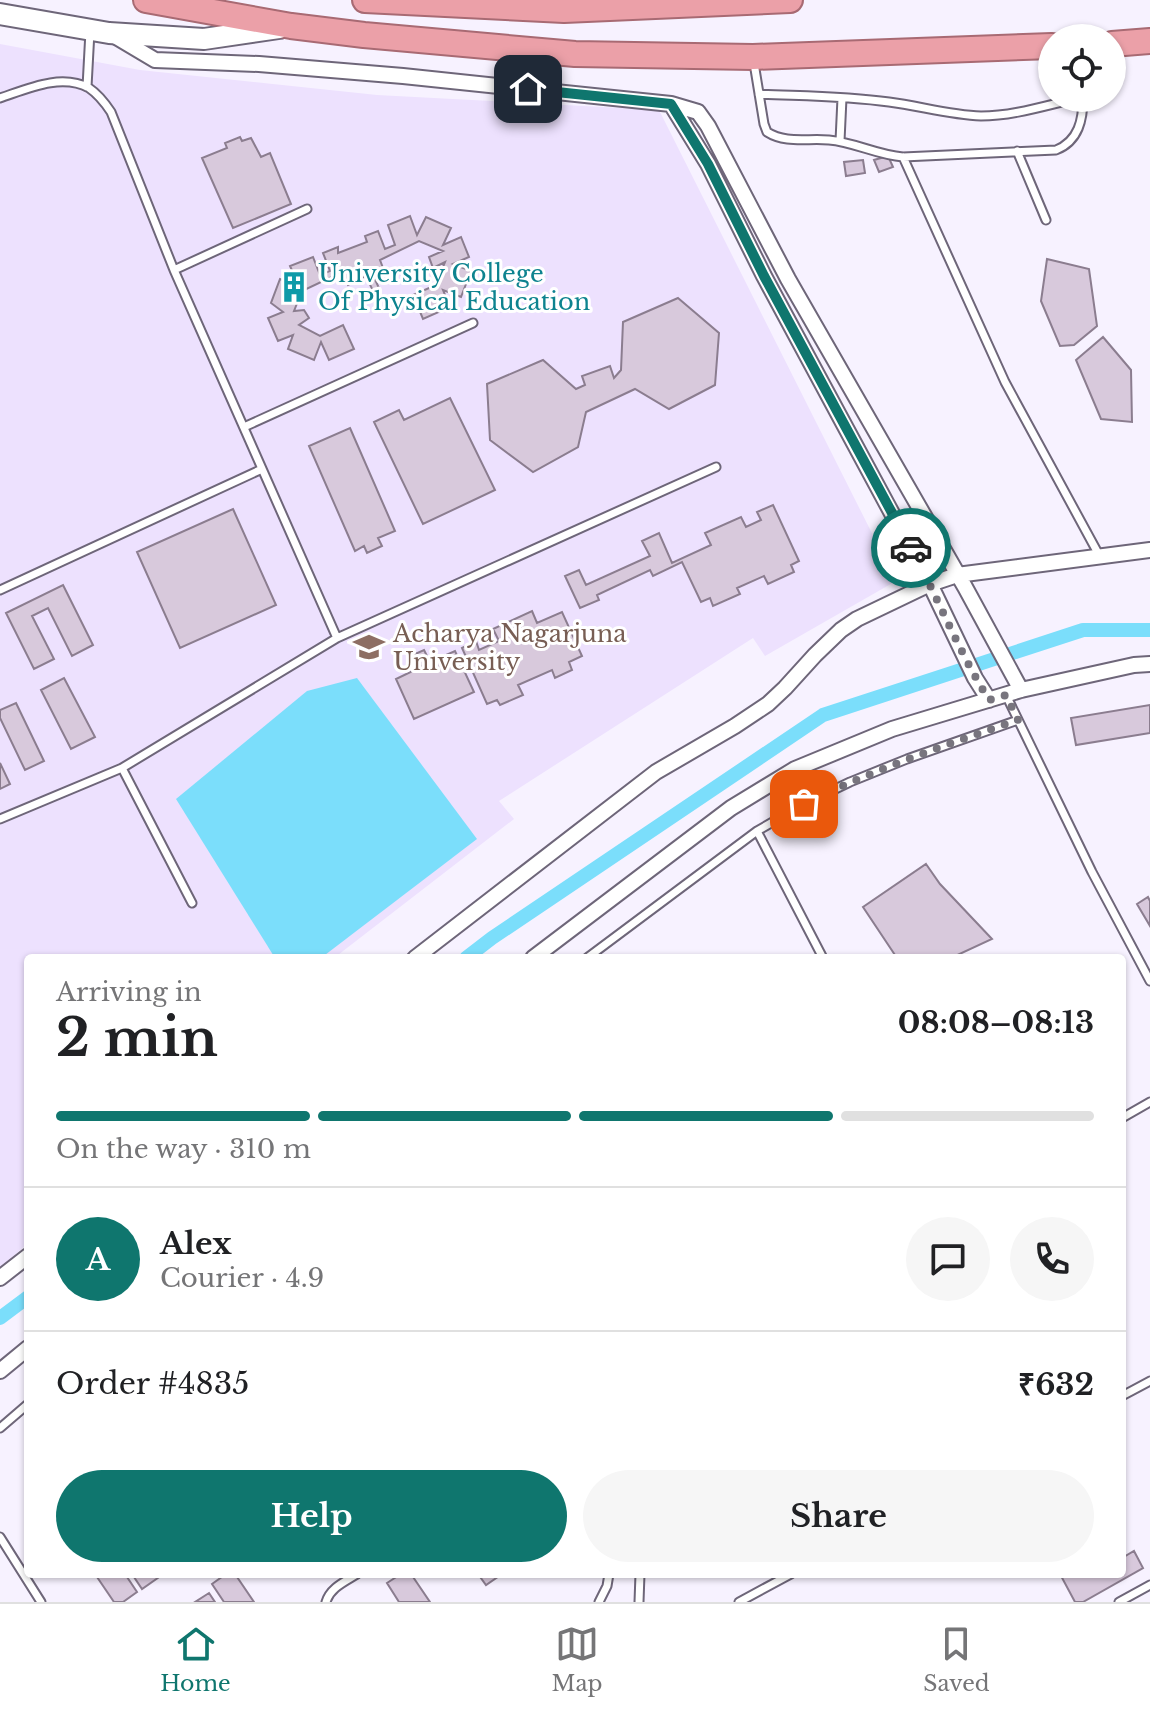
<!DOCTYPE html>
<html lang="en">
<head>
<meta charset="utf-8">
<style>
  :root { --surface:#fff; --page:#f6f6f6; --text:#202124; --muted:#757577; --line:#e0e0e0; --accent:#0f766e }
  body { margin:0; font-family:"Libre Baskerville",serif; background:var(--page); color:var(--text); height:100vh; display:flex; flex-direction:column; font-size:30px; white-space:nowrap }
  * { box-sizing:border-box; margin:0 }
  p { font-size:26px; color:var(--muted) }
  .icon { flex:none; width:44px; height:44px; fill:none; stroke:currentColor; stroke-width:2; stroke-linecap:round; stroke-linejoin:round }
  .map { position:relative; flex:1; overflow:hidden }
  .sheet { position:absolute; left:24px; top:954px; width:1102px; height:624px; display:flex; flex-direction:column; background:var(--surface); border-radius:8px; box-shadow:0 2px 6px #0004 }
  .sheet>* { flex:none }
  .controls { position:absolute; left:1038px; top:24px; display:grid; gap:16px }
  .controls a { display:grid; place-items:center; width:88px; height:88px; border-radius:50%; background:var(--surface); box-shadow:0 2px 6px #0004; font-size:40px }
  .pin { position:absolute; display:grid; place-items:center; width:68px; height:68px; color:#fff; margin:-34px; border-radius:16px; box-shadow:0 4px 12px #0006 }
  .courier { position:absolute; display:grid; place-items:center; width:80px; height:80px; margin:-40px; border:6px solid #0f766e; border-radius:50%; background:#fff; color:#222; box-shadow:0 2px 10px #0007 }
  .headline em { font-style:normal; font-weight:700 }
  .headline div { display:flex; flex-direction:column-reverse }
  .headline { display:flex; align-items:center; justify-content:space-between; height:136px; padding:0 32px }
  h1 { font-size:52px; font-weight:700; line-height:60px }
  .bar { display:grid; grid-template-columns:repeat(4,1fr); gap:12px 8px; align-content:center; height:96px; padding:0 32px }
  .bar i { height:10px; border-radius:6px; background:var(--line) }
  .bar .selected { background:var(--accent) }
  .bar p { grid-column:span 4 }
  .line { display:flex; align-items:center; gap:20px; padding:0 32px; border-top:2px solid var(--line) }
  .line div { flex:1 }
  .round { display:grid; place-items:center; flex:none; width:84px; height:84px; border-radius:42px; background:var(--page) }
  .primary-button { display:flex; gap:16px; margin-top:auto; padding:16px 32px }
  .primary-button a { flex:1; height:92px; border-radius:48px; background:var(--accent); color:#fff; font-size:32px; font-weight:700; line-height:92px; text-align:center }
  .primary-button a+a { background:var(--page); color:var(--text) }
  .menu { display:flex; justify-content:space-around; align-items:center; height:112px; border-top:2px solid var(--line); background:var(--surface); font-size:22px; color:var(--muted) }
  .menu a { display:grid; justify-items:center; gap:4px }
  .menu .selected { color:var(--accent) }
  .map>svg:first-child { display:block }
  .built { fill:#ede1fe }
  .water { fill:#7bdefb }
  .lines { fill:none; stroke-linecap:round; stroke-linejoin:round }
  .canal { stroke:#7bdefb; stroke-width:14 }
  .building { fill:#d8c9dc; stroke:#8b7d8f; stroke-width:2 }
  .service-casing { stroke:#6e6679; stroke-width:11 }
  .minor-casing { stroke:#6e6679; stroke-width:18 }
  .secondary-casing { stroke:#6e6679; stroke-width:24 }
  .trunk-casing { stroke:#a86a73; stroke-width:28 }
  .service { stroke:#fff; stroke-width:7 }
  .minor { stroke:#fff; stroke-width:14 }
  .secondary { stroke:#fff; stroke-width:20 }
  .trunk { stroke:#eba0a8; stroke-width:24 }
  .done { stroke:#78757e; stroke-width:8; stroke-dasharray:0 14.4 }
  .route { stroke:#0f766e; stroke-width:10 }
  .labels { text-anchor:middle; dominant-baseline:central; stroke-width:6; stroke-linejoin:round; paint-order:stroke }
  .culture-label { font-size:24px; fill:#0d838f; stroke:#fff; text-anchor:start }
  .education-label { font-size:24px; fill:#785e54; stroke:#fff; text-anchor:start }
</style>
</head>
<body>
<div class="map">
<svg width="1150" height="1602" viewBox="0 0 1150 1602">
  <rect width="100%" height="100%" fill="#f7f2ff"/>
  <path class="built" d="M 0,44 L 140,70 L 377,95 L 659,110 L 896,581 L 765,656 L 753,638 L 499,801 L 514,819 L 334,958 L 28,958 L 28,1243 L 0,1268 Z"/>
  <path class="water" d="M 357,678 L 477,839 L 321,958 L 275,958 L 176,799 L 307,691 Z"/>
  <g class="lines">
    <path class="canal" d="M 466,958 L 492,938 L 823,715 L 1083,630 L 1150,630
      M 0,1318 L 28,1297"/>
  </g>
  <path class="building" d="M 240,137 L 242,141 L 251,138 L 261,157 L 270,153 L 291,204 L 233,228 L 202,158 L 227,148 L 225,143 Z
    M 888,156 L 893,167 L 879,172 L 874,160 Z
    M 863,160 L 865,173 L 846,176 L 844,162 Z
    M 410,216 L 417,235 L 426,217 L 451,228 L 443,245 L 461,237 L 469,257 L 453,264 L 471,271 L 461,297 L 443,290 L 450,307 L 423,319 L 413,295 L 436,285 L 445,262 L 433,268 L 429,257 L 443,251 L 419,241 L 380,260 L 383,268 L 372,273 L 379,288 L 373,291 L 366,276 L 348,285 L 342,272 L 302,291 L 294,311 L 304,310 L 309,318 L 299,325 L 320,336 L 343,325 L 354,349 L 329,360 L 321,342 L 314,360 L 288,349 L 293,335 L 278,341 L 268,318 L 283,312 L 271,303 L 280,279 L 299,286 L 290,266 L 313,257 L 320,275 L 330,271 L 323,253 L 338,247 L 338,253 L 367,242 L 365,236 L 378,231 L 385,249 L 395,245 L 388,225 Z
    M 1047,259 L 1089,269 L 1097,326 L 1074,345 L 1060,346 L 1041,301 Z
    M 678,298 L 719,333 L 715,385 L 669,409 L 635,389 L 586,412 L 578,447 L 533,472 L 490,440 L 487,384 L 543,360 L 576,389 L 585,385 L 582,376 L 610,366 L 614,378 L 621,370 L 623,322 Z
    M 1103,337 L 1131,370 L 1132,422 L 1101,419 L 1076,360 Z
    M 450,398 L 495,490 L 423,524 L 374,422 L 399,410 L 404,420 Z
    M 350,428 L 395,531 L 378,538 L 382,546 L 367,553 L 364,546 L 355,551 L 309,446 Z
    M 773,505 L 799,561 L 791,565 L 794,572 L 768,584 L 764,576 L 737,588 L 740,594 L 713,606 L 710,598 L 701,602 L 682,562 L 653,576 L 650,570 L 597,595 L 599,600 L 580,608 L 565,576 L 579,570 L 586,585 L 650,556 L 642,541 L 659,533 L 672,563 L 711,545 L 705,533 L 741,517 L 746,527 L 761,520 L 757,512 Z
    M 233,509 L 276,605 L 180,648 L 137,552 Z
    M 63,585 L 93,645 L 72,656 L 48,608 L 32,616 L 54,659 L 34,669 L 6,613 Z
    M 532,611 L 537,623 L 562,612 L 582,656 L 569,662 L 572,670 L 555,678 L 552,670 L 518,685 L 523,695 L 500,705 L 497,700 L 487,704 L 462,648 L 476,641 L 479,650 L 499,641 L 493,629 Z
    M 424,650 L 430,662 L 455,651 L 474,692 L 414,719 L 396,679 L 421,667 L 415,654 Z
    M 64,678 L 95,737 L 71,749 L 41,690 Z
    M 16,703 L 44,761 L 25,770 L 0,718 L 0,710 Z
    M 1150,705 L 1150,733 L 1076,745 L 1071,718 Z
    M 0,763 L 10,784 L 0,789 Z
    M 926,864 L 940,884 L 992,939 L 951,958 L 897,958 L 863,907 Z
    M 1148,897 L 1150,901 L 1150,926 L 1137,904 Z
    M 1134,1551 L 1143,1568 L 1083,1602 L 1075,1602 L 1060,1574 L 1122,1574 L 1122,1558 Z
    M 95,1574 L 125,1574 L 137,1592 L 123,1602 L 114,1602 Z
    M 132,1574 L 162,1574 L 162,1575 L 142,1589 Z
    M 226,1574 L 235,1574 L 254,1602 L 224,1602 L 212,1584 Z
    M 401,1574 L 411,1574 L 430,1602 L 399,1602 L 387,1583 Z
    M 478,1574 L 502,1574 L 486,1585 Z
    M 209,1593 L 215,1602 L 195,1602 Z"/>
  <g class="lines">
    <defs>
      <path id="service" d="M 754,63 L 764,124 L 767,132 C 786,144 807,138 829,140 C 854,142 877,155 903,157 L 1056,150 C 1079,141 1083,119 1083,98
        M 87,87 L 90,31
        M 759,94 C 803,96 846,96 889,102 C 920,106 950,115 981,116 C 1014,116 1047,105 1079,98
        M 0,98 C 27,89 61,73 89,88 C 98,94 105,103 111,112 L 174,270 L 337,638
        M 840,141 L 842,98
        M 1017,151 L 1046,220
        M 903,157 L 1005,382 L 1099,555
        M 174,270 L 307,209
        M 244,427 L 473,323
        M 0,590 L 262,469
        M 1006,695 L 1092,872 L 1150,981
        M 122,768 L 192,903
        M 0,819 L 122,768 L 337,638 L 716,467
        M 757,831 L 823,958
        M 587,958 L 757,831 L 804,804 L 850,782 L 907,759 L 1018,720
        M 1122,1118 L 1150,1102
        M 1122,1396 L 1150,1381
        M 0,1428 L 28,1404
        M 0,1537 L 41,1602
        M 326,1602 C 330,1588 344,1582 357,1574
        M 599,1602 L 607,1586 L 609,1574
        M 639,1602 L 640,1574
        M 739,1602 L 791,1574
        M 1119,1602 L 1150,1585"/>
      <path id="minor" d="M 113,35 L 155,60 L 259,64 L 403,76 L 671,104 L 698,112 L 708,126 L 788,279 L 965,587 L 1021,690
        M 671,104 L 708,164 L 764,276 L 930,584 L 975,678 L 989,700
        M 415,958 L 656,772 L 735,726 L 768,704 L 785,688 L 815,655 L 841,630 L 857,619 L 930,584 L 957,575 L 1150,550
        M 533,958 L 731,808 L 795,769 L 892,729 L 1021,690 L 1134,665 L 1150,664
        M 0,1278 L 28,1256
        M 0,1371 L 28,1348"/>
      <path id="secondary" d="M 0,14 L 109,33 L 204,39 L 279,28"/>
      <path id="trunk" d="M 146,0 L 291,26 L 364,35 L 575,54 L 753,57 L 1052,46
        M 365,0 L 564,10 L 790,0
        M 1112,44 L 1150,41"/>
    </defs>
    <use href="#service" class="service-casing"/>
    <use href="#minor" class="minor-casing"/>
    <use href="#secondary" class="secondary-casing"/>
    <use href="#trunk" class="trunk-casing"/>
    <use href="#service" class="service"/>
    <use href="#minor" class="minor"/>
    <use href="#secondary" class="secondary"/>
    <use href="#trunk" class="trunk"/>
  </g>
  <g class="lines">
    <path class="done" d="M 804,804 C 873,770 945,745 1018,720 L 1006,695 L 989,700 C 959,652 938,598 911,548"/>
    <path class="route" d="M 528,89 L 671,104 L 708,164 L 764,276 L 911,548"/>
  </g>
  <defs>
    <symbol id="building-bare" viewBox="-9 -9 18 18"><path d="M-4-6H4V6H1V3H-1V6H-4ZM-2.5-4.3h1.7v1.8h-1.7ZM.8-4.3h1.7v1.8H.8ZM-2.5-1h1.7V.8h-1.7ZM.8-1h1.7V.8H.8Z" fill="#0f9aa8" stroke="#fff" stroke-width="2.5" paint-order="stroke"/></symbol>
    <symbol id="university-bare" viewBox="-9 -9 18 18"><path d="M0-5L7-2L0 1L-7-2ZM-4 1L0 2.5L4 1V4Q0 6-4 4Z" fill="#8d6e63" stroke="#fff" stroke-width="2.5" paint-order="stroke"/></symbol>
  </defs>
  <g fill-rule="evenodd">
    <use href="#building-bare" x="272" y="265" width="44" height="44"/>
    <use href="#university-bare" x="347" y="625" width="44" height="44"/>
  </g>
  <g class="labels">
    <g class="culture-label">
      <text x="318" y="273">University College<tspan x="318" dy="28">Of Physical Education</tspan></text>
    </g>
    <g class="education-label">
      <text x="393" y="633">Acharya Nagarjuna<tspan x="393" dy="28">University</tspan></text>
    </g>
  </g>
</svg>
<div class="controls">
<a><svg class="icon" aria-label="locate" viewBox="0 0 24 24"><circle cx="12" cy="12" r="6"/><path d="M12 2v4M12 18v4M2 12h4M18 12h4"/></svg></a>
</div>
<div class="pin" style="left:804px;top:804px;background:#ea580c"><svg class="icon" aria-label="bag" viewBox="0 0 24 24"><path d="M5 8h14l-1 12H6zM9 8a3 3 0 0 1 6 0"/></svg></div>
<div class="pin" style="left:528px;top:89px;background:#1f2937"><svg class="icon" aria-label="home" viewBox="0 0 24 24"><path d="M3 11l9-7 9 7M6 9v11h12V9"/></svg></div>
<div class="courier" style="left:911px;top:548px"><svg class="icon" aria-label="car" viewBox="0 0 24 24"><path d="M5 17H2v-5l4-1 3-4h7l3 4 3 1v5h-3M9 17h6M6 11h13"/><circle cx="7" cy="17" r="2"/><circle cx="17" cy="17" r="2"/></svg></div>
<section class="sheet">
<div class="headline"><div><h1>2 min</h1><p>Arriving in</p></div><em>08:08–08:13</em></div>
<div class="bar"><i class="selected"></i><i class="selected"></i><i class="selected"></i><i></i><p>On the way · 310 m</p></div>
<div class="line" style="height:144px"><b class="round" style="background:var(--accent);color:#fff">A</b><div><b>Alex</b><p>Courier · 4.9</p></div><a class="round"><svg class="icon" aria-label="chat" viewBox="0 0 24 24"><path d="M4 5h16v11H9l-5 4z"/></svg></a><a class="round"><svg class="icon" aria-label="phone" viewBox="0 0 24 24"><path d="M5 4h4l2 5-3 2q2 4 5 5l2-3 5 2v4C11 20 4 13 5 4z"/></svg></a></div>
<div class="line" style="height:104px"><div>Order #4835</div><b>₹632</b></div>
<div class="primary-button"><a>Help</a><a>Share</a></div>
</section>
</div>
<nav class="menu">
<a class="selected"><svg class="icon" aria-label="home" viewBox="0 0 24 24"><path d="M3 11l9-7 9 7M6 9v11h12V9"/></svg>Home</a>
<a><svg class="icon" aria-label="map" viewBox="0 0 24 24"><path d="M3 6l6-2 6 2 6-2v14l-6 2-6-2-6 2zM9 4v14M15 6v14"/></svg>Map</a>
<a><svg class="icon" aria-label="saved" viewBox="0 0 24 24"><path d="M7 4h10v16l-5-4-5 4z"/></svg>Saved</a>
</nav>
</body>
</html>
